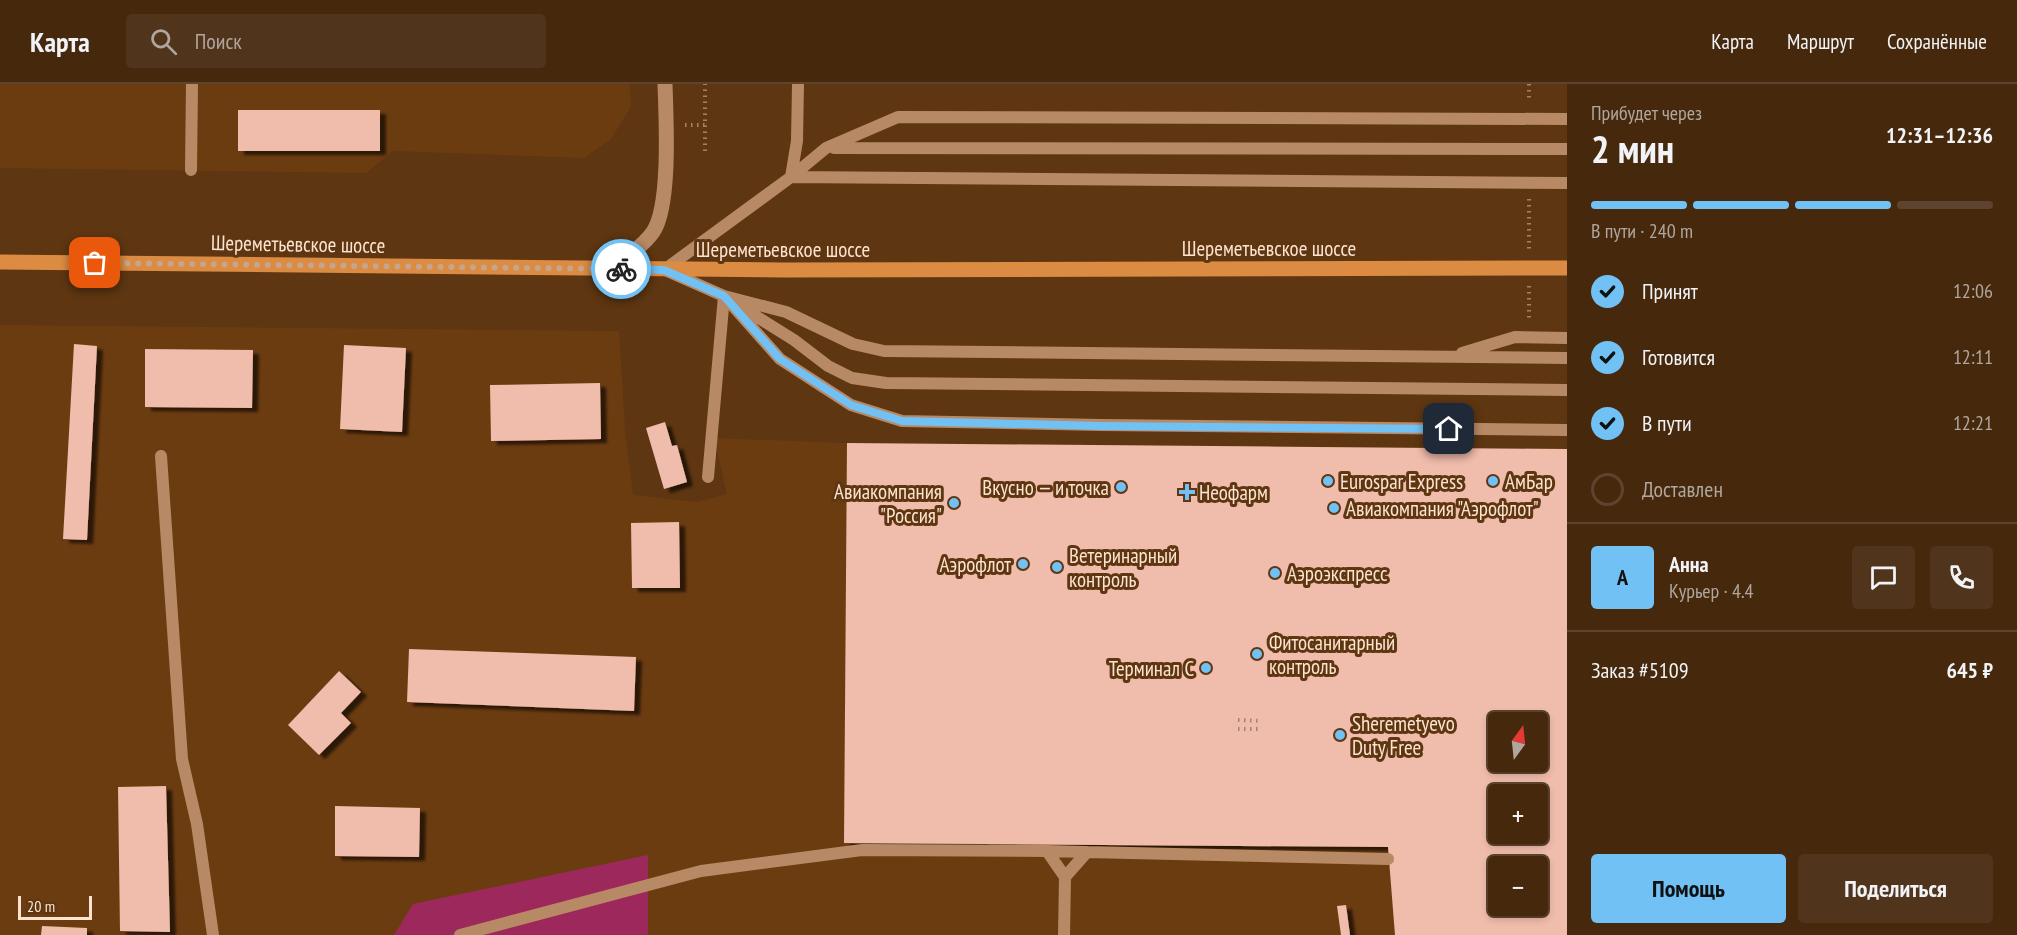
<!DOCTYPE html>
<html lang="ru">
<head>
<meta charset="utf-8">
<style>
  :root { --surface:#46280d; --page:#50341b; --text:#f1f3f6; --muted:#b0a69d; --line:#5e442e; --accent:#71c1f5 }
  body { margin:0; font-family:"PT Sans Narrow",sans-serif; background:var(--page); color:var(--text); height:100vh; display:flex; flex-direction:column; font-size:22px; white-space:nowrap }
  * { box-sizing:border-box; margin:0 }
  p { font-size:20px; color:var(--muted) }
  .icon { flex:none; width:33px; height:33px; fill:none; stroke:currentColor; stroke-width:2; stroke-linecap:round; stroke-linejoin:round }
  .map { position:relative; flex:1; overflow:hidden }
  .drawer { display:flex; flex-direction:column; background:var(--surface); width:450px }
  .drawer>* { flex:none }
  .needle { width:39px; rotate:15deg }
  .fabs { position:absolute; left:1488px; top:628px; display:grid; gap:12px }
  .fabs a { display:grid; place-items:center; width:60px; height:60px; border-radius:6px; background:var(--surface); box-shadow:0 3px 9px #0003,0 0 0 2px var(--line); font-size:30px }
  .scale { position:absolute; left:18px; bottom:15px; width:74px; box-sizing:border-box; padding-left:6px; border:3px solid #fde3d0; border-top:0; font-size:16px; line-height:21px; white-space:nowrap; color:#fde3d0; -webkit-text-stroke:4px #5e3611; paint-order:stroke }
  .pin { position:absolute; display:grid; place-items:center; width:51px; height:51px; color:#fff; margin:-26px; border-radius:12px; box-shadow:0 3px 9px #0006 }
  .courier { position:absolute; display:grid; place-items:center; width:60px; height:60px; margin:-30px; border:4px solid #71c1f5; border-radius:50%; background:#fff; color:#222; box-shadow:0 2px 8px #0007 }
  .head em { font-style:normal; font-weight:800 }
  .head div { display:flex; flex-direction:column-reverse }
  .head { display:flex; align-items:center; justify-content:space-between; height:102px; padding:0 24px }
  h1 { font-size:39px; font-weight:800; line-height:45px }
  .bar { display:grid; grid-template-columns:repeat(4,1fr); gap:9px 6px; align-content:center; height:72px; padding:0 24px }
  .bar i { height:8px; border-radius:4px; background:var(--line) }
  .bar .current { background:var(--accent) }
  .bar p { grid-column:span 4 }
  .line { display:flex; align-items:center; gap:15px; padding:0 24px; border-top:2px solid var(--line) }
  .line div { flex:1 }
  .round { display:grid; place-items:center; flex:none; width:63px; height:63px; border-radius:6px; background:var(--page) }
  ol { padding:0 24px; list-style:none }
  li { display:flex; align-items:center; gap:18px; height:66px }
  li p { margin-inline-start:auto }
  li .icon { padding:6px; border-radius:50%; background:var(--accent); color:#111; stroke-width:4 }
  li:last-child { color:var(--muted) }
  li i { width:33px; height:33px; border:3px solid var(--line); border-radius:50% }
  .button { display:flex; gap:12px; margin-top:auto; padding:12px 24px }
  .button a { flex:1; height:69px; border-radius:6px; background:var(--accent); color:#111; font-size:24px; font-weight:800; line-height:69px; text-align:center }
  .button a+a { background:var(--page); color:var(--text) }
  header { display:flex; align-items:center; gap:36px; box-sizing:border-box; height:84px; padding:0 30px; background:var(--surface); border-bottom:2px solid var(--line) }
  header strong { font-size:28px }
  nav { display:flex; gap:33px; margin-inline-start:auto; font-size:21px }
  .search { width:420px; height:54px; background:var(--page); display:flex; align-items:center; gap:15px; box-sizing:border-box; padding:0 21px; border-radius:6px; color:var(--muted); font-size:22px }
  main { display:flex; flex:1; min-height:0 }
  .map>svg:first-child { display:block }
  .built { fill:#6c3c11; fill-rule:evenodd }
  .green { fill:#9d285b }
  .building { fill:#f0bcab; fill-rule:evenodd; filter:url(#shadow) }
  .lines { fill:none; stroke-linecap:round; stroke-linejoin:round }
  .path { stroke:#a58366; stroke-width:4; stroke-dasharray:1.5 4.5; stroke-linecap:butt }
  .lane { stroke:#b88965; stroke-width:12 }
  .street { stroke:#b88965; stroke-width:15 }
  .primary { stroke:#db8b42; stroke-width:15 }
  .done { stroke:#c5a68d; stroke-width:6; stroke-dasharray:0 10.8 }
  .route { stroke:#71c1f5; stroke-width:8 }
  .poi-dot { fill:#71c1f5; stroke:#5e3611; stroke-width:2 }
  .labels { text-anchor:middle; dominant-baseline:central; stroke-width:6; stroke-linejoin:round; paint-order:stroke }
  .street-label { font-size:21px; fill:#fde3d0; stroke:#5e3611 }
  .poi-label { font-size:21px; fill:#fde3d0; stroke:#5e3611; text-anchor:start }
</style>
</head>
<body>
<header>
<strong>Карта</strong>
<div class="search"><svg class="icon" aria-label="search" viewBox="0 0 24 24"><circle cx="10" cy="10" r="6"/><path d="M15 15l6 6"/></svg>Поиск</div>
<nav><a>Карта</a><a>Маршрут</a><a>Сохранённые</a></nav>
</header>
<main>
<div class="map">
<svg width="1567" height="851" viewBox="0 0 1567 851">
  <defs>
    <filter id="shadow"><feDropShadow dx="6" dy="4" stdDeviation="1.5" flood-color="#0009"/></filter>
  </defs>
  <rect width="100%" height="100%" fill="#5e3611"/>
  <path class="built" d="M 0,0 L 630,0 L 631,23 L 611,55 L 584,74 L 393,67 L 366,89 L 0,84 Z
    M 0,241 L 619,247 L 625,346 L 633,411 L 697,418 L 727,410 L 714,354 L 847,359 L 1567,365 L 1567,851 L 0,851 ZM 1498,639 L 1538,639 L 1538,678 L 1498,678 ZM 1498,711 L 1538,711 L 1538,750 L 1498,750 ZM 1498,783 L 1538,783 L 1538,822 L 1498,822 Z"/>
  <path class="green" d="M 648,771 L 648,851 L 394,851 L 413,820 Z"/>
  <path class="building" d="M 238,26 L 380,26 L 380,67 L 238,67 Z
    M 74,260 L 97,262 L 87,456 L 63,455 Z
    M 344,261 L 406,264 L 402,348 L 340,345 Z
    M 145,265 L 253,266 L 252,324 L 145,323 Z
    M 600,299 L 601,355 L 491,357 L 490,301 Z
    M 665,338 L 672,362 L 677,361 L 687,398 L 664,405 L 646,344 Z
    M 847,359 L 1567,365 L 1567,851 L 1395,851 L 1388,763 L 844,759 ZM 1498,639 L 1538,639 L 1538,678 L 1498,678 ZM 1498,711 L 1538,711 L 1538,750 L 1498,750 ZM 1498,783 L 1538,783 L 1538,822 L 1498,822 Z
    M 679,438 L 680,504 L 632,504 L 631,439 Z
    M 409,565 L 636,573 L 634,627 L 407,618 Z
    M 339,587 L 361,608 L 341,629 L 351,639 L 319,671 L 288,641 Z
    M 166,702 L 170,848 L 120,847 L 118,703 Z
    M 335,722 L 420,724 L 419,773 L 335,772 Z
    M 1346,821 L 1350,851 L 1341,851 L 1337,822 Z
    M 42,842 L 87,844 L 87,851 L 41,851 Z"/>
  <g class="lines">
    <path class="path" d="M 1529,0 L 1529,17
      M 685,41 L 705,41
      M 705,67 L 705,0
      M 1529,115 L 1529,167
      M 1529,202 L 1529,236
      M 1238,636 L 1261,637
      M 1238,645 L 1261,645"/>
    <path class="lane" d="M 798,0 L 797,57 L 791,93 L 1567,99
      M 834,64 L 1567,65
      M 191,86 L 192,0
      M 664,186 L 791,93 L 826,64 L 898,33 L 1567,35
      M 665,186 L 724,212 L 786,228 L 853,260 L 884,267 L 1567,274
      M 725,213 L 780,275 L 851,321 L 902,337 L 1101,341 L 1567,346
      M 738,221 L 794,256 L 828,282 L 852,294 L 886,299 L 1567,306
      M 1462,269 L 1515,253 L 1567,254
      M 161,372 L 182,675 L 197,740 L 213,851
      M 708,393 L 724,212
      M 1047,767 L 1087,768
      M 1065,793 L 1087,768 L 1388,775
      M 460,851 L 701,787 L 862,766 L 1047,767 L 1065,793 L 1064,851"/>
    <path class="street" d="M 605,185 C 622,175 641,165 653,148 C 671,122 666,33 665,0"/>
    <path class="primary" d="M 0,178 L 783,186 L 1567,184"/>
  </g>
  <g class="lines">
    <path class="done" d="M 95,179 L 621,185"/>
    <path class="route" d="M 621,185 L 664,186 L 724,212 L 780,275 L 851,321 L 902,337 L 1101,342 L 1449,345"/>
  </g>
  <g class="poi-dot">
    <circle cx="1328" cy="397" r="6"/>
    <circle cx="1493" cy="397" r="6"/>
    <circle cx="1121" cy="403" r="6"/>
    <path d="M1184 399h6v6h6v6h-6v6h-6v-6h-6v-6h6z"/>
    <circle cx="954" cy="419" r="6"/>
    <circle cx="1334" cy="424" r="6"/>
    <circle cx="1023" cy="480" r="6"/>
    <circle cx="1057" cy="483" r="6"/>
    <circle cx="1275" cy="489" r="6"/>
    <circle cx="1257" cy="570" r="6"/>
    <circle cx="1206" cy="584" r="6"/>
    <circle cx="1340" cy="651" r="6"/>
  </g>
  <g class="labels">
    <g class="street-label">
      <text transform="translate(298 160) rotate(1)">Шереметьевское шоссе</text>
      <text x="1269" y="164">Шереметьевское шоссе</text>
      <text x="783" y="165">Шереметьевское шоссе</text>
    </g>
    <g class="poi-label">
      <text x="1340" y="397">Eurospar Express</text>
      <text x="1505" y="397">АмБар</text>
      <text x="1109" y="403" text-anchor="end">Вкусно — и точка</text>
      <text x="942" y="407" text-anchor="end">Авиакомпания<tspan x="942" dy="24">"Россия"</tspan></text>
      <text x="1199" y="408">Неофарм</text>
      <text x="1346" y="424">Авиакомпания "Аэрофлот"</text>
      <text x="1069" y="471">Ветеринарный<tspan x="1069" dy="24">контроль</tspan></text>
      <text x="1011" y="480" text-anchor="end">Аэрофлот</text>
      <text x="1287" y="489">Аэроэкспресс</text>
      <text x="1269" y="558">Фитосанитарный<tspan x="1269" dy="24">контроль</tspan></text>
      <text x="1194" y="584" text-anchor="end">Терминал C</text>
      <text x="1352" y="639">Sheremetyevo<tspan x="1352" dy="24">Duty Free</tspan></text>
    </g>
  </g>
</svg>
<div class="fabs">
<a><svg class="needle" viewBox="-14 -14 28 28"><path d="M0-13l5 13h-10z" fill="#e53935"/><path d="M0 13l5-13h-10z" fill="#b0a69d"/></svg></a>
<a>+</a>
<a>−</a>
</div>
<div class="scale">20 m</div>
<div class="pin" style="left:95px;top:179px;background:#ea580c"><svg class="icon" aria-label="bag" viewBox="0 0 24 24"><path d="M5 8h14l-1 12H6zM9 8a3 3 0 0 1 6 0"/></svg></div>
<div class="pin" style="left:1449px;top:345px;background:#1f2937"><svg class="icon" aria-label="home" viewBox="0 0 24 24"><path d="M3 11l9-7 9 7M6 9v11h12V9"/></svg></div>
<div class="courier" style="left:621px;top:185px"><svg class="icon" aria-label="bike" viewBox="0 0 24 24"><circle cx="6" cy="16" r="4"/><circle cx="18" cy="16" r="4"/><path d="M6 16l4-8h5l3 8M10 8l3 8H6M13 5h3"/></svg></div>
</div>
<section class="drawer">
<div class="head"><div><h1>2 мин</h1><p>Прибудет через</p></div><em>12:31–12:36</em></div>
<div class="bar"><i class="current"></i><i class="current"></i><i class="current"></i><i></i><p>В пути · 240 m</p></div>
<ol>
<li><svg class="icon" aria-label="check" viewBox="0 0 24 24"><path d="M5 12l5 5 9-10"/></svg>Принят<p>12:06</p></li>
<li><svg class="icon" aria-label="check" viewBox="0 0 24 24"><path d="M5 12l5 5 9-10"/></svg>Готовится<p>12:11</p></li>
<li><svg class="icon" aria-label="check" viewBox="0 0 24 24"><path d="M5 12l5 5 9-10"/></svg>В пути<p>12:21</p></li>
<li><i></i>Доставлен</li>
</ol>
<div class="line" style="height:108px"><b class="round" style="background:var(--accent);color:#111">А</b><div><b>Анна</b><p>Курьер · 4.4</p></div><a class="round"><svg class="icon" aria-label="chat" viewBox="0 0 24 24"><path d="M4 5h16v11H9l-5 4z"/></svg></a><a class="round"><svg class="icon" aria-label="phone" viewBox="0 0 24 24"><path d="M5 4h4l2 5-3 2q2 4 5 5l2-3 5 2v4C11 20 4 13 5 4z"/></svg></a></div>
<div class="line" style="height:78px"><div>Заказ #5109</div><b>645 ₽</b></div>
<div class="button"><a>Помощь</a><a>Поделиться</a></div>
</section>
</main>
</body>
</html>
